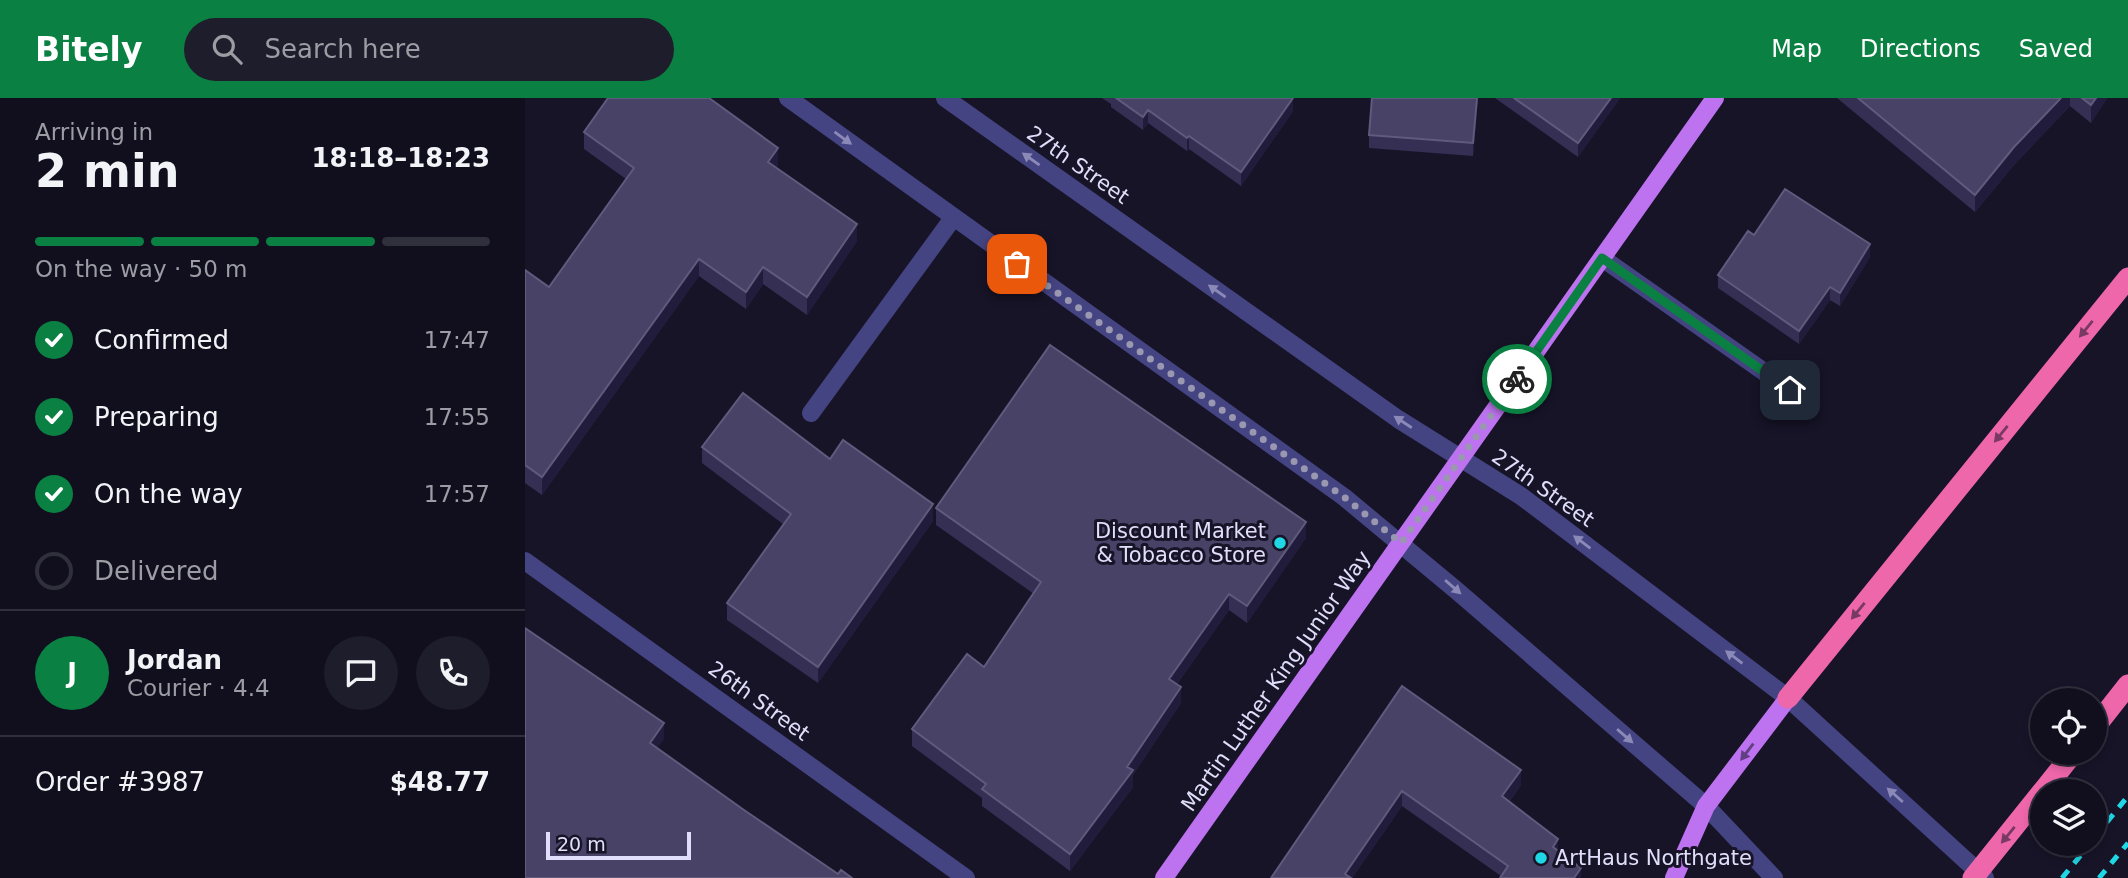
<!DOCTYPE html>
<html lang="en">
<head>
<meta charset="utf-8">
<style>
  :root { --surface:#110f1e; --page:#1e1d2b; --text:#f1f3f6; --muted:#9c9ca4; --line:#302f3c; --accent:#0b8043 }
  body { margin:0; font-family:"DejaVu Sans",sans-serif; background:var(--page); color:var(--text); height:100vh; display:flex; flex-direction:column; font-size:26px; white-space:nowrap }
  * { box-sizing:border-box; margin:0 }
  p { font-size:23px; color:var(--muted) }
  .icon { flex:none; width:38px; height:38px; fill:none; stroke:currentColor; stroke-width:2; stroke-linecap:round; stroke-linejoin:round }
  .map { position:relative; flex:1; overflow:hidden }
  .details { display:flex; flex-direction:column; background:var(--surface); width:525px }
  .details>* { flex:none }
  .buttons { position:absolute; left:1505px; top:590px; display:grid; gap:14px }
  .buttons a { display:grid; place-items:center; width:77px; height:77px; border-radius:50%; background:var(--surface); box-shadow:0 4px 10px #0003,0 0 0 2px var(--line); font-size:35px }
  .scale { position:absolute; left:21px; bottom:18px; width:145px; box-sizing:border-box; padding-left:7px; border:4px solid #e1defb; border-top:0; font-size:19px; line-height:24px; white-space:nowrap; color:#e1defb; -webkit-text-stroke:5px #171428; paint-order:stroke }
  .pin { position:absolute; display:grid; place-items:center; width:60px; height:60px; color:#fff; margin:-30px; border-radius:14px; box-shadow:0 4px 10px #0006 }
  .courier { position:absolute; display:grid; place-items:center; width:70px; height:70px; margin:-35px; border:5px solid #0b8043; border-radius:50%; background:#fff; color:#222; box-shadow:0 2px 9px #0007 }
  .head em { font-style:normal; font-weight:600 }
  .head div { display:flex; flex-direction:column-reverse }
  .head { display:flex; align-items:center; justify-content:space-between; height:119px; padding:0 35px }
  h1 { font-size:46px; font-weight:600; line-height:52px }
  .bar { display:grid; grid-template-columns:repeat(4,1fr); gap:10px 7px; align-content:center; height:84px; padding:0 35px }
  .bar i { height:9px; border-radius:5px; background:var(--line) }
  .bar .on { background:var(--accent) }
  .bar p { grid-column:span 4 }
  .line { display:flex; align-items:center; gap:18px; padding:0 35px; border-top:2px solid var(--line) }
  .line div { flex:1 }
  .round { display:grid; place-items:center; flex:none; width:74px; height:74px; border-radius:37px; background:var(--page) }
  ol { padding:0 35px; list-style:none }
  li { display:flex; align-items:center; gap:21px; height:77px }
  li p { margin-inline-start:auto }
  li .icon { padding:7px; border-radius:50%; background:var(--accent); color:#fff; stroke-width:4 }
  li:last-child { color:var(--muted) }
  li i { width:38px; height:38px; border:4px solid var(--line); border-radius:50% }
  header { display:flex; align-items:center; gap:42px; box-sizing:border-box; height:98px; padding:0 35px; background:var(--accent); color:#fff }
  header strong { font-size:33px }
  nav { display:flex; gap:38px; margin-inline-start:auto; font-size:24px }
  .search { width:490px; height:63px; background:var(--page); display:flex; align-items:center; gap:18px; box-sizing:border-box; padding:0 24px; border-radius:38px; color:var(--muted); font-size:26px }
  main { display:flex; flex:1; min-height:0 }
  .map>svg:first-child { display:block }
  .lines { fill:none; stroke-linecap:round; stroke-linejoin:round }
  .minor { stroke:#454482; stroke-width:18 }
  .major { stroke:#bd72ef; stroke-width:18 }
  .highway { stroke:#ee67ab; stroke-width:21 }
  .rail { stroke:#20d7e5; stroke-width:5; stroke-dasharray:10 9; stroke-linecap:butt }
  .highway-bridge { stroke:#ee67ab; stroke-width:21 }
  .wall { fill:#352f54 }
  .shaded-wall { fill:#211c3b }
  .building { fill:#474266; stroke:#605a7d; stroke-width:2 }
  .oneway { fill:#8b89b8 }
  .oneway2 { fill:#783963 }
  .oneway3 { fill:#623e82 }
  .done { stroke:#9a97b1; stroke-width:7; stroke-dasharray:0 12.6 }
  .route { stroke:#0b8043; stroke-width:9 }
  .poi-dot { fill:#20d7e5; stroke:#171428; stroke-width:2.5 }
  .labels { text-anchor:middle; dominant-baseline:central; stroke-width:6; stroke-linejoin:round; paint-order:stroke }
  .street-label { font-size:21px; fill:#e1defb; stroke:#171428 }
  .poi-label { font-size:21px; fill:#e1defb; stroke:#171428; text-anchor:end }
</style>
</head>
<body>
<header>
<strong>Bitely</strong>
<div class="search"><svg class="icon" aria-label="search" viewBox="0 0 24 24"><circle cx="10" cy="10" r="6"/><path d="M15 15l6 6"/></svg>Search here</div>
<nav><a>Map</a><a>Directions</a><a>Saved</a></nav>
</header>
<main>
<section class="details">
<div class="head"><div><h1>2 min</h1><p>Arriving in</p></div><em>18:18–18:23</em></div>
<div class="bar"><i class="on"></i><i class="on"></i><i class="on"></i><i></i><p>On the way · 50 m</p></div>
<ol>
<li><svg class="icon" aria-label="check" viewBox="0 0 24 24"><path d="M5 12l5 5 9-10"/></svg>Confirmed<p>17:47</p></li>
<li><svg class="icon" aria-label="check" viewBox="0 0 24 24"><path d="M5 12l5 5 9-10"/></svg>Preparing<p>17:55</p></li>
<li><svg class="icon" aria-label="check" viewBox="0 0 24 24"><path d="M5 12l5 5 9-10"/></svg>On the way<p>17:57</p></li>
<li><i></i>Delivered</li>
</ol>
<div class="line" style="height:126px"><b class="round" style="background:var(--accent);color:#fff">J</b><div><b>Jordan</b><p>Courier · 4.4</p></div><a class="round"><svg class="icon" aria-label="chat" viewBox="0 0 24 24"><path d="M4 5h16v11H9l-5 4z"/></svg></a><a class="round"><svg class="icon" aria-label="phone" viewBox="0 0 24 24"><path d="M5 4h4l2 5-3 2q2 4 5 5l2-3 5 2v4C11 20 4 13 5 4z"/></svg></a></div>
<div class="line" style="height:91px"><div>Order #3987</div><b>$48.77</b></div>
</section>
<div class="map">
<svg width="1603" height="780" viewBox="0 0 1603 780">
  <rect width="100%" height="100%" fill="#171428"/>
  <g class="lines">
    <path class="minor" d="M 263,0 L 819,399 L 931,492 L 1181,708 L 1249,780
      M 420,0 L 873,321 L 996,398 L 1263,600 L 1460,780
      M 1077,160 L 1265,292
      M 286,315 L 428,120
      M 0,463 L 441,780"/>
    <path class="major" d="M 639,780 L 1190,0
      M 1149,780 L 1181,708 L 1263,600"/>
    <path class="highway" d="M 1263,600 L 1603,180
      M 1570,629 L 1603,587
      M 1518,693 L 1549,654"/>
    <path class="rail" d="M 1570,739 L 1603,698
      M 1537,780 L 1565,746
      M 1574,780 L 1603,745"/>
    <path class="highway-bridge" d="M 1448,780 L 1517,694"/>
  </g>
  <path class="wall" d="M 577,0 L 768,0 L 768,13 L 716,88 L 664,51 L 662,53 L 623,25 L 618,32 L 586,9 L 586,6 Z
    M 953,0 L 948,58 L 844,50 L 844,37 Z
    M 970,0 L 1095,0 L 1053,59 Z
    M 1312,0 L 1582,0 L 1566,25 L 1545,8 L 1489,67 L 1450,114 Z
    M 59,34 L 253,67 L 251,70 L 332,143 L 282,217 L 238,186 L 221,211 L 174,178 L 17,397 L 0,385 L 0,172 L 24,189 L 101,81 L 59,51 Z
    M 1229,137 L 1345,159 L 1315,208 L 1305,202 L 1274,246 L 1193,190 L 1193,177 Z
    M 177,349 L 305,361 L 408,423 L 293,585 L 202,522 L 202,505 L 258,426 L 177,365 Z
    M 411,410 L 781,440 L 722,525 L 704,512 L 652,586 L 656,605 L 608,677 L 608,689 L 545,773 L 457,708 L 457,700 L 387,648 L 387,631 L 459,569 L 509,496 L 411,427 Z
    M 877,588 L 996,687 L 984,704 L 1033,753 L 1056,780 L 976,778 L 877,708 L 827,780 L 746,780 Z"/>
  <path class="shaded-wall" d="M 768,0 L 768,13 L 716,88 L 716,74 Z
    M 952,0 L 953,0 L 948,58 L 948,45 Z
    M 1086,0 L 1095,0 L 1053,59 L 1053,45 Z
    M 1536,0 L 1545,0 L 1545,8 L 1489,67 L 1450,114 L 1450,97 L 1489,49 Z
    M 1571,0 L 1582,0 L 1566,25 L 1566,7 Z
    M 623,12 L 623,25 L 618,32 L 618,19 Z
    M 664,38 L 664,51 L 662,53 L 662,40 Z
    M 253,50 L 253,67 L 243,82 L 243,64 Z
    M 332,126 L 332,143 L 282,217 L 282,199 Z
    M 1345,146 L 1345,159 L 1315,208 L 1315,195 Z
    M 174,161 L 174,178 L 17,397 L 17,379 Z
    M 238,169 L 238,186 L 221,211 L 221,194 Z
    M 1305,189 L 1305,202 L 1274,246 L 1274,233 Z
    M 408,406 L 408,423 L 293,585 L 293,569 Z
    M 781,424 L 781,440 L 722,525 L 722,508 Z
    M 704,496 L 704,512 L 644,597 L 644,581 Z
    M 656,589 L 656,605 L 608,677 L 608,689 L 545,773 L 545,756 Z
    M 139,625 L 139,641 L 125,660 L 125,645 Z
    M 996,672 L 996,687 L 977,713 L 977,698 Z
    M 877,693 L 877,708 L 827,780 L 820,780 L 820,776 Z
    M 1033,741 L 1033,756 L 1028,749 Z
    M 1056,770 L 1056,780 L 1049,780 Z"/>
  <path class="building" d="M 83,0 L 184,0 L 253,50 L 243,64 L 332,126 L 282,199 L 238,169 L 221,194 L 174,161 L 17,379 L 0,367 L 0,172 L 24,189 L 109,70 L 59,34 Z
    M 591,0 L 768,0 L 716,74 L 664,38 L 662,40 L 623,12 L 618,19 Z
    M 847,0 L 952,0 L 948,45 L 844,37 Z
    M 989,0 L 1086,0 L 1053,45 Z
    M 1333,0 L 1536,0 L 1489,49 L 1450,97 Z
    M 1557,0 L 1571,0 L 1566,7 Z
    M 1260,91 L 1345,146 L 1315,195 L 1305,189 L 1274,233 L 1193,177 L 1223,133 L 1229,137 Z
    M 525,247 L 781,424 L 722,508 L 704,496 L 644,581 L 656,589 L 602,669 L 608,672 L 545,756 L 457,691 L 461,686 L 387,631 L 442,556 L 459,569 L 516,484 L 411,410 Z
    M 218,295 L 305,361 L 318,342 L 408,406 L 293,569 L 202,505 L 266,416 L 177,349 Z
    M 0,530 L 139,625 L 125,645 L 219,712 L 313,776 L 316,772 L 327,780 L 0,780 Z
    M 877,588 L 996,672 L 977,698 L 1033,741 L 1028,749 L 1056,770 L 1049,780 L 975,780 L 983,768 L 877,693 L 820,776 L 826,780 L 746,780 Z"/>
  <defs><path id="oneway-solid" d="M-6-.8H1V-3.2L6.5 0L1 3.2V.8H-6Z" transform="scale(1.75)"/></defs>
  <g class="oneway">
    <use href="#oneway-solid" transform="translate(318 40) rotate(36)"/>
    <use href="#oneway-solid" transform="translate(506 61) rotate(-145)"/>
    <use href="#oneway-solid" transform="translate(692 193) rotate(-145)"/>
    <use href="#oneway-solid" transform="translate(878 324) rotate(-147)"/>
    <use href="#oneway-solid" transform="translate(1057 444) rotate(-143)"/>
    <use href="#oneway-solid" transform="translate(928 489) rotate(41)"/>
    <use href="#oneway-solid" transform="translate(1209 559) rotate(-143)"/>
    <use href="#oneway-solid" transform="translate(1100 638) rotate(41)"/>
    <use href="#oneway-solid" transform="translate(1370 697) rotate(-138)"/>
  </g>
  <g class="oneway2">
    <use href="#oneway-solid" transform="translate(1561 231) rotate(129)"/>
    <use href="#oneway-solid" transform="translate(1476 336) rotate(129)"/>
    <use href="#oneway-solid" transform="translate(1333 513) rotate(129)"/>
    <use href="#oneway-solid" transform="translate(1483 737) rotate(129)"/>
  </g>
  <use class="oneway3" href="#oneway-solid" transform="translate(1222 654) rotate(127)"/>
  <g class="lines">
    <path class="done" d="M 492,166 L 819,399 L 876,445 L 992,281"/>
    <path class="route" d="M 992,281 L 1077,160 L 1265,292"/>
  </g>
  <g class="poi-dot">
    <circle cx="755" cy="445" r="7"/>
    <circle cx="1016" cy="760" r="7"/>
  </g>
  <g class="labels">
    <g class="street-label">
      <text transform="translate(553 67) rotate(35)">27th Street</text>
      <text transform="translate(1018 390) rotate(35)">27th Street</text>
      <text transform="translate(751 583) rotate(-55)">Martin Luther King Junior Way</text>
      <text transform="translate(234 603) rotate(36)">26th Street</text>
    </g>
    <g class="poi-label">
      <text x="741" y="433">Discount Market<tspan x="741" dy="24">&amp; Tobacco Store</tspan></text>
      <text x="1030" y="760" text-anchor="start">ArtHaus Northgate</text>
    </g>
  </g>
</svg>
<div class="buttons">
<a><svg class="icon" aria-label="locate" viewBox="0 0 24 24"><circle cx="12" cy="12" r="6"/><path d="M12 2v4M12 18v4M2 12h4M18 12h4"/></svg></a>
<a><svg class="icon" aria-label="layers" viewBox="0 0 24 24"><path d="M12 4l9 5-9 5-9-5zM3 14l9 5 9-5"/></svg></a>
</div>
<div class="scale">20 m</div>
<div class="pin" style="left:492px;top:166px;background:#ea580c"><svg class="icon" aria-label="bag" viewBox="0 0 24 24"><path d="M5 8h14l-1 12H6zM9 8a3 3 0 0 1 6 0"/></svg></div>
<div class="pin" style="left:1265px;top:292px;background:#1f2937"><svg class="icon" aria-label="home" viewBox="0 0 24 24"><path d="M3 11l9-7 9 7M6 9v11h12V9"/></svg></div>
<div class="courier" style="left:992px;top:281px"><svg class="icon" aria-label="bike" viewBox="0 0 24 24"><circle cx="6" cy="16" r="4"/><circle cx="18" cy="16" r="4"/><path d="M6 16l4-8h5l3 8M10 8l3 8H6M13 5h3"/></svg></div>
</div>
</main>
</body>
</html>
